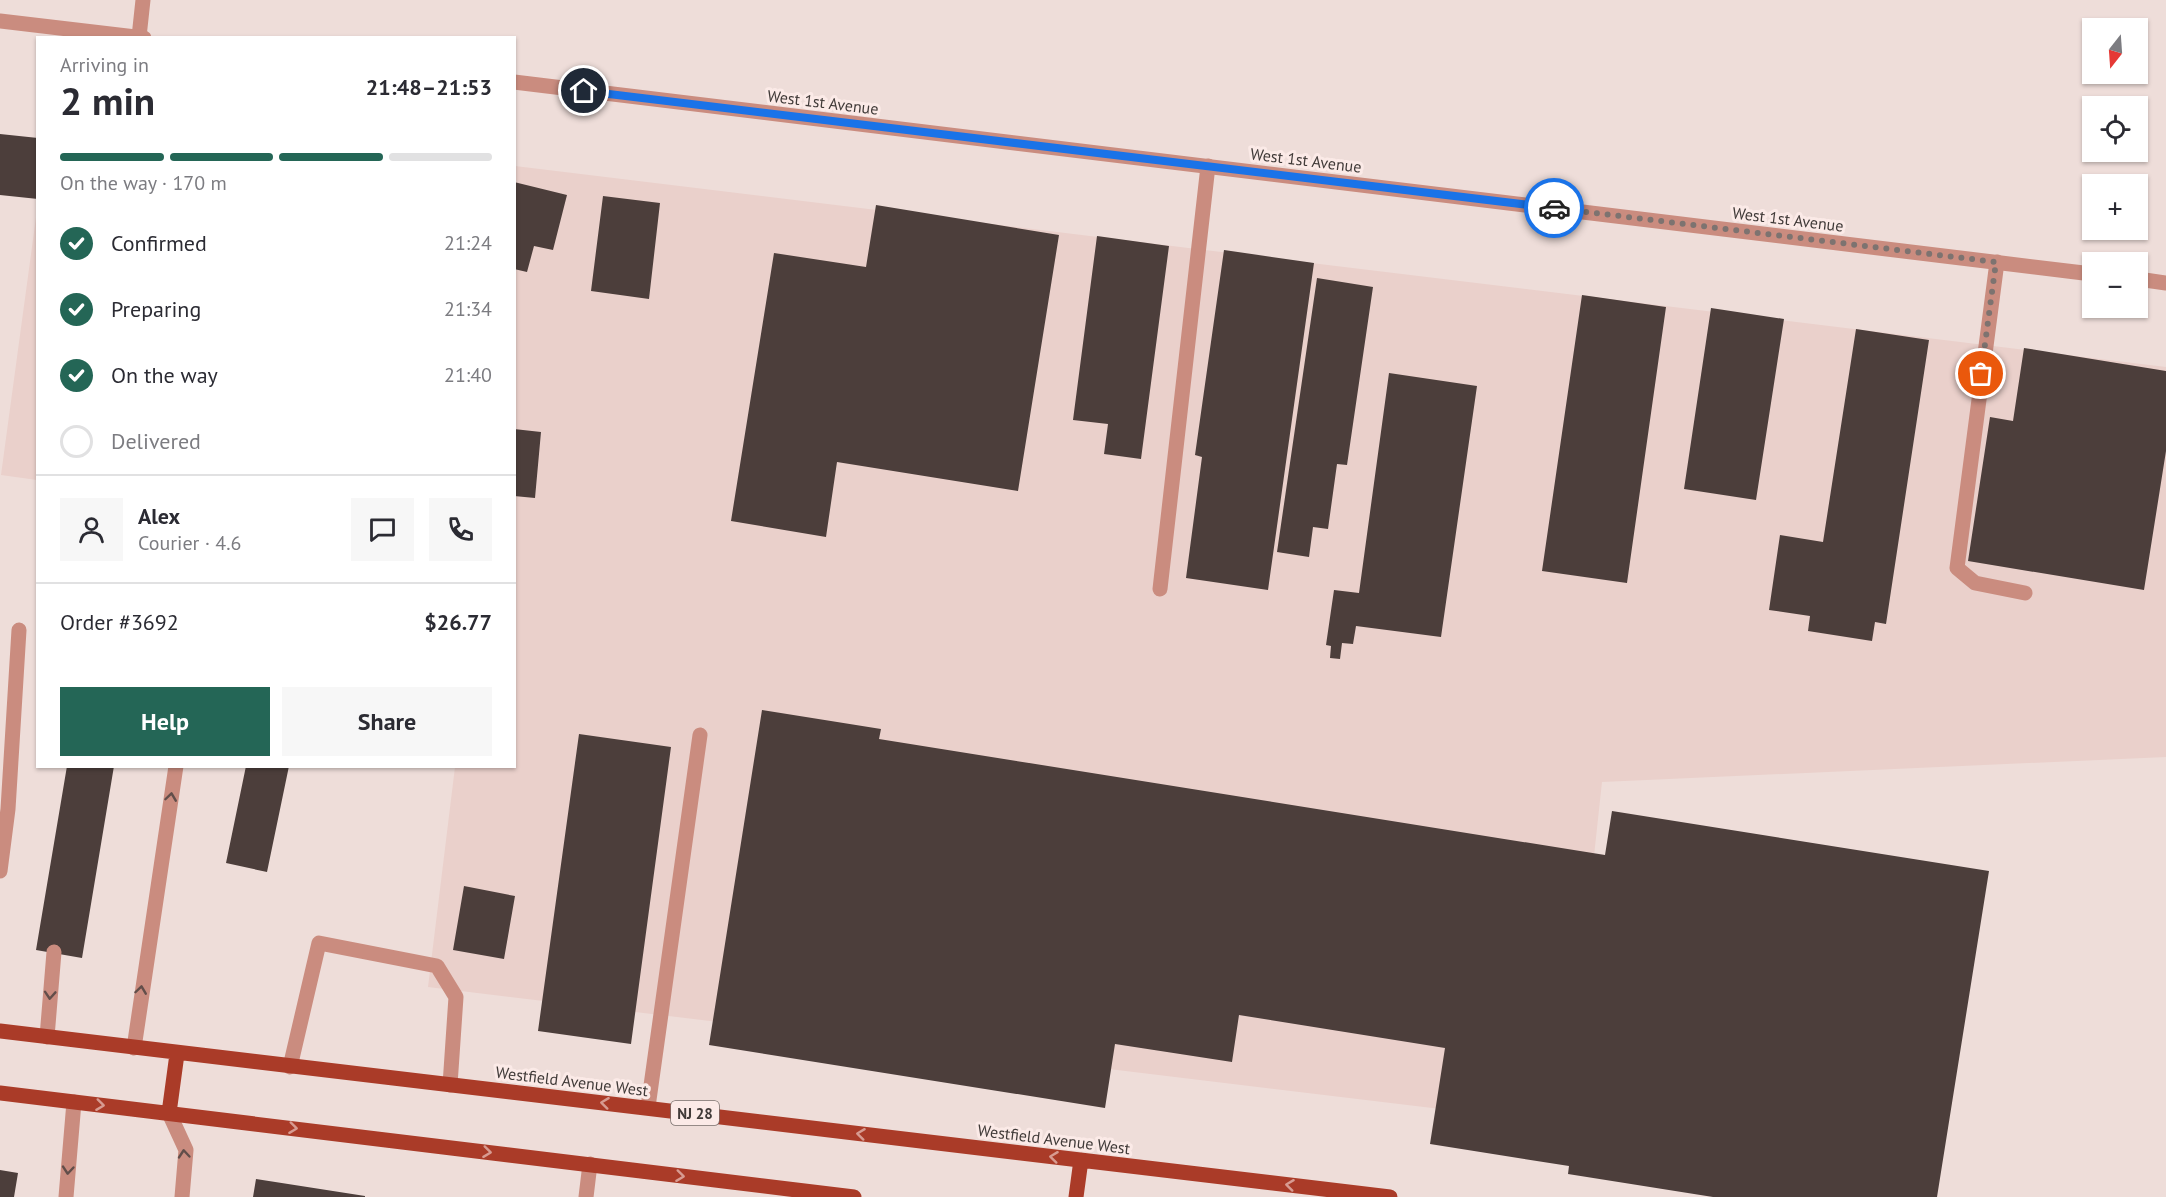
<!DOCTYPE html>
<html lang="en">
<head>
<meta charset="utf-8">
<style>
  :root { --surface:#fff; --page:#f7f7f7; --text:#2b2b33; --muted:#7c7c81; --line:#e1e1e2; --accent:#246656 }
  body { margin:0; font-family:"PT Sans",sans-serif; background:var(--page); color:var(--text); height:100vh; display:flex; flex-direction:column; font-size:22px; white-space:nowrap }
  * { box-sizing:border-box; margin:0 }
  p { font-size:20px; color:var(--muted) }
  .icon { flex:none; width:33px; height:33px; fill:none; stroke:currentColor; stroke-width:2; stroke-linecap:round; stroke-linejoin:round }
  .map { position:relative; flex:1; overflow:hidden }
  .sheet { position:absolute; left:36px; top:36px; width:480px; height:732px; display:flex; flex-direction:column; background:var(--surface); border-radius:0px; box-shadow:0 2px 4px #0004 }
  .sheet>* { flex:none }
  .needle { width:39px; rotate:197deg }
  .fabs { position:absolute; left:2082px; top:18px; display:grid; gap:12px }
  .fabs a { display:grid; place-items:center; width:66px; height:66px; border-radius:0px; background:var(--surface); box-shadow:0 2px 4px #0004; font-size:30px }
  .pin { position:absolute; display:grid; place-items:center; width:51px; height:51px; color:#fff; margin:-26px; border:3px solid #fff; border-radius:50%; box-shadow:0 2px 6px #0007 }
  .courier { position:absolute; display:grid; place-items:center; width:60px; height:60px; margin:-30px; border:4px solid #1a73e8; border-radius:50%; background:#fff; color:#222; box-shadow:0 2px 8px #0007 }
  .head em { font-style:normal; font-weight:800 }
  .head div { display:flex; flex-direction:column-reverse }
  .head { display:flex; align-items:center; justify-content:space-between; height:102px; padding:0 24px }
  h1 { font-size:39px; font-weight:800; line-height:45px }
  .bar { display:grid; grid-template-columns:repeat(4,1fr); gap:9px 6px; align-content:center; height:72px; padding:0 24px }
  .bar i { height:8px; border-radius:4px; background:var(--line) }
  .bar .on { background:var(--accent) }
  .bar p { grid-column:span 4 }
  .line { display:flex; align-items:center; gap:15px; padding:0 24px; border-top:2px solid var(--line) }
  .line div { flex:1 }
  .round { display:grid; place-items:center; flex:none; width:63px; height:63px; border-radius:0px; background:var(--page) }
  ol { padding:0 24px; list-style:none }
  li { display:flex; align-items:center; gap:18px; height:66px }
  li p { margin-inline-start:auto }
  li .icon { padding:6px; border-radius:50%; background:var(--accent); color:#fff; stroke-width:4 }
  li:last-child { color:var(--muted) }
  li i { width:33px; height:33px; border:3px solid var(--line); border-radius:50% }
  .action { display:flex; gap:12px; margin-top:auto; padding:12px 24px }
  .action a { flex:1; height:69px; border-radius:0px; background:var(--accent); color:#fff; font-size:24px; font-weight:800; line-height:69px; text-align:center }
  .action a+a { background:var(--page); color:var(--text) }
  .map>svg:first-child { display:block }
  .built { fill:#ead0cb }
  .building { fill:#4c3e3b }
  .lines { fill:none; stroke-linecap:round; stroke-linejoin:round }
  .service { stroke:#ca8c7f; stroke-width:15 }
  .tertiary { stroke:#ca8c7f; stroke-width:15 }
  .primary { stroke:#aa3b28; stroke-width:15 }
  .oneway { stroke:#624e4a }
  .oneway2 { stroke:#d79b91 }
  .done { stroke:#7d7370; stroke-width:6; stroke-dasharray:0 10.8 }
  .route { stroke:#1a73e8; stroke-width:8 }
  .labels { text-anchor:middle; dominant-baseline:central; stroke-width:6; stroke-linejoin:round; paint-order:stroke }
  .shield { fill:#fbeae7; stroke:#786f6c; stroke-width:1.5 }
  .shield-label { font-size:15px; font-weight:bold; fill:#403a38 }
  .street-label { font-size:16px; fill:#403a38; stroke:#fbeae7 }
</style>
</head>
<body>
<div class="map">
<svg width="2166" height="1197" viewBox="0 0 2166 1197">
  <rect width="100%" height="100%" fill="#eeddd9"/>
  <path class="built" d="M 515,166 L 2166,367 L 2166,757 L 1602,782 L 1565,1124 L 428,987 L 455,767 L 514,766 Z
    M 37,210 L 37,480 L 1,475 Z"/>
  <path class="building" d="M 0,134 L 38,138 L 38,199 L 0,195 Z
    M 514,182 L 567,195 L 553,250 L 534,246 L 527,272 L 514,269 Z
    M 603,196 L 660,203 L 649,299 L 591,291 Z
    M 876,205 L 1059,235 L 1018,491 L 837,462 L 826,537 L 731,521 L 774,253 L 866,267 Z
    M 1097,236 L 1169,246 L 1141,459 L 1104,454 L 1108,424 L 1073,420 Z
    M 1224,250 L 1314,263 L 1268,590 L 1186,578 L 1202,457 L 1195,455 Z
    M 1317,278 L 1373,287 L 1347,465 L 1337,464 L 1328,529 L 1313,527 L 1309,557 L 1277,552 Z
    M 1582,295 L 1666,307 L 1627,583 L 1542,571 Z
    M 1711,308 L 1784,319 L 1756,500 L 1684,489 Z
    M 1856,329 L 1929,340 L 1886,624 L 1875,622 L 1872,641 L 1808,631 L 1810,616 L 1769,610 L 1780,535 L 1823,542 Z
    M 2024,348 L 2166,371 L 2166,451 L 2144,590 L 1968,561 L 1990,417 L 2013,421 Z
    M 1389,373 L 1477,386 L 1441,637 L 1356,626 L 1353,644 L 1342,643 L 1340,659 L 1330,658 L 1331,646 L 1326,645 L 1334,590 L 1359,593 Z
    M 514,429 L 541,432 L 535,498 L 514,496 Z
    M 762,710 L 881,729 L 879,739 L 1605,855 L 1612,811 L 1989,871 L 1937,1197 L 1713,1197 L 1568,1174 L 1569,1166 L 1430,1144 L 1445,1048 L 1239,1015 L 1232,1062 L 1115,1044 L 1105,1108 L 709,1045 Z
    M 579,734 L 671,747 L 631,1044 L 538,1031 Z
    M 67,766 L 114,766 L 82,958 L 36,950 Z
    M 246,766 L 289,766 L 267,872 L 226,863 Z
    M 464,886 L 515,896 L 504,959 L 453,950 Z
    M 0,1170 L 18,1173 L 14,1197 L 0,1197 Z
    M 256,1179 L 365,1196 L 365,1197 L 253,1197 Z"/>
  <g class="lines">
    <path class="service" d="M 139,37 L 143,0
      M 1997,262 L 1957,568 L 1975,583 L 2025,593
      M 1160,589 L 1208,166
      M 0,871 L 8,809 L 19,630
      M 47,1037 L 54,952
      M 134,1048 L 176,766
      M 290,1067 L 319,943 L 437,966 L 456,997 L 450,1085
      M 648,1107 L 700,735
      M 169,1113 L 186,1150 L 182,1197
      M 66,1197 L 74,1102
      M 586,1197 L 590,1164"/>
    <path class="tertiary" d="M 0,21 L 144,38
      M 514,82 L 2092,274
      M 2138,279 L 2166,283"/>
    <path class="primary" d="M 0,1031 L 1390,1197
      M 0,1093 L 854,1197
      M 169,1113 L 177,1054
      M 1076,1197 L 1081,1160"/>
  </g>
  <defs><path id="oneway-chevron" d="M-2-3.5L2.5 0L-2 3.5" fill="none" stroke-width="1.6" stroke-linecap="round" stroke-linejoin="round" transform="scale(1.5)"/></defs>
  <g class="oneway">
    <use href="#oneway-chevron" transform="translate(171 797) rotate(-82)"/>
    <use href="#oneway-chevron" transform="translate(141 990) rotate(-82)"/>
    <use href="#oneway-chevron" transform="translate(50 995) rotate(94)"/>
    <use href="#oneway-chevron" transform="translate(184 1154) rotate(-95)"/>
    <use href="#oneway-chevron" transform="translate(68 1170) rotate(95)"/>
  </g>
  <g class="oneway2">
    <use href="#oneway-chevron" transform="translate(605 1103) rotate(-173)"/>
    <use href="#oneway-chevron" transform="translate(100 1105) rotate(7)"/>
    <use href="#oneway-chevron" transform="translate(293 1128) rotate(7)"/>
    <use href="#oneway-chevron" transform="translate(861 1134) rotate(-173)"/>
    <use href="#oneway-chevron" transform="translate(487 1152) rotate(7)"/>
    <use href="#oneway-chevron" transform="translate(1054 1157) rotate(-173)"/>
    <use href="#oneway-chevron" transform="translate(680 1176) rotate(7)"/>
    <use href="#oneway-chevron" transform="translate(1290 1185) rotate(-173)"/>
  </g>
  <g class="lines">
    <path class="done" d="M 1554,208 L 1996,262 L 1981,374"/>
    <path class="route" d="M 584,91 L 1554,208"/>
  </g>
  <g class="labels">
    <rect class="shield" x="671" y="1101" width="48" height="24" rx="4.5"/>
    <g class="shield-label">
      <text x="695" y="1113">NJ 28</text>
    </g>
    <g class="street-label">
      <text transform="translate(823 102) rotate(7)">West 1st Avenue</text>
      <text transform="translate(1306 160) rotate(7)">West 1st Avenue</text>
      <text transform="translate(1788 219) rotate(7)">West 1st Avenue</text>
      <text transform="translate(572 1081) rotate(7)">Westfield Avenue West</text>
      <text transform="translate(1054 1139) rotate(7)">Westfield Avenue West</text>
    </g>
  </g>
</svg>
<div class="fabs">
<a><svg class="needle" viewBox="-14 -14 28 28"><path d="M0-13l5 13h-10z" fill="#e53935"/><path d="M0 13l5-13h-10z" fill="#7c7c81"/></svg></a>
<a><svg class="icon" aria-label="locate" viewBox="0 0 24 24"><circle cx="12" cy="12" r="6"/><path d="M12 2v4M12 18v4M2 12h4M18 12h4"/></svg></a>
<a>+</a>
<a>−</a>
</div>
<div class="pin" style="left:1981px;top:374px;background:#ea580c"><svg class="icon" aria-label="bag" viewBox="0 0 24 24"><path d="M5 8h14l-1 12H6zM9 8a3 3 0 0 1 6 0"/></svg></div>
<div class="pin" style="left:584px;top:91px;background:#1f2937"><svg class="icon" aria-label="home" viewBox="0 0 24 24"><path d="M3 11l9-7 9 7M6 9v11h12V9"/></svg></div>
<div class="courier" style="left:1554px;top:208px"><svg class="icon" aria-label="car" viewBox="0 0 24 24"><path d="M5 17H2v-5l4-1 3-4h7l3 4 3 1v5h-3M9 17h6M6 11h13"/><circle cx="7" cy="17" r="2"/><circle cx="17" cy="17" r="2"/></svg></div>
<section class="sheet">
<div class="head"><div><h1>2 min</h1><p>Arriving in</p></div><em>21:48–21:53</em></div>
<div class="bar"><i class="on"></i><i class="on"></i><i class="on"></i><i></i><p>On the way · 170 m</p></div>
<ol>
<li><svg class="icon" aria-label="check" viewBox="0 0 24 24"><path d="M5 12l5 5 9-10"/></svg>Confirmed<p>21:24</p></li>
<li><svg class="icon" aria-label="check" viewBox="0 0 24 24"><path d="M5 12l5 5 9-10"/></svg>Preparing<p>21:34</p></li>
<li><svg class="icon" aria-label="check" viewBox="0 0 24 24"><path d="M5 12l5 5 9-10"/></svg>On the way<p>21:40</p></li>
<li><i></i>Delivered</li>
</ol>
<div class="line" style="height:108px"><a class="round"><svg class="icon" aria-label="person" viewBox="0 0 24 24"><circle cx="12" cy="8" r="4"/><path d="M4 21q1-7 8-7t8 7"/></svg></a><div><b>Alex</b><p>Courier · 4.6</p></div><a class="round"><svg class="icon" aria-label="chat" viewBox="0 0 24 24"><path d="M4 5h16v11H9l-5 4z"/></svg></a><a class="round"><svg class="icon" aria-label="phone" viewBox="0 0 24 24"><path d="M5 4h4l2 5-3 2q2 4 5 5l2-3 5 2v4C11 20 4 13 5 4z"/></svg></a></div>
<div class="line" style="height:78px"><div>Order #3692</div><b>$26.77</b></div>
<div class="action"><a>Help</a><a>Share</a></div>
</section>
</div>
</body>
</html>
